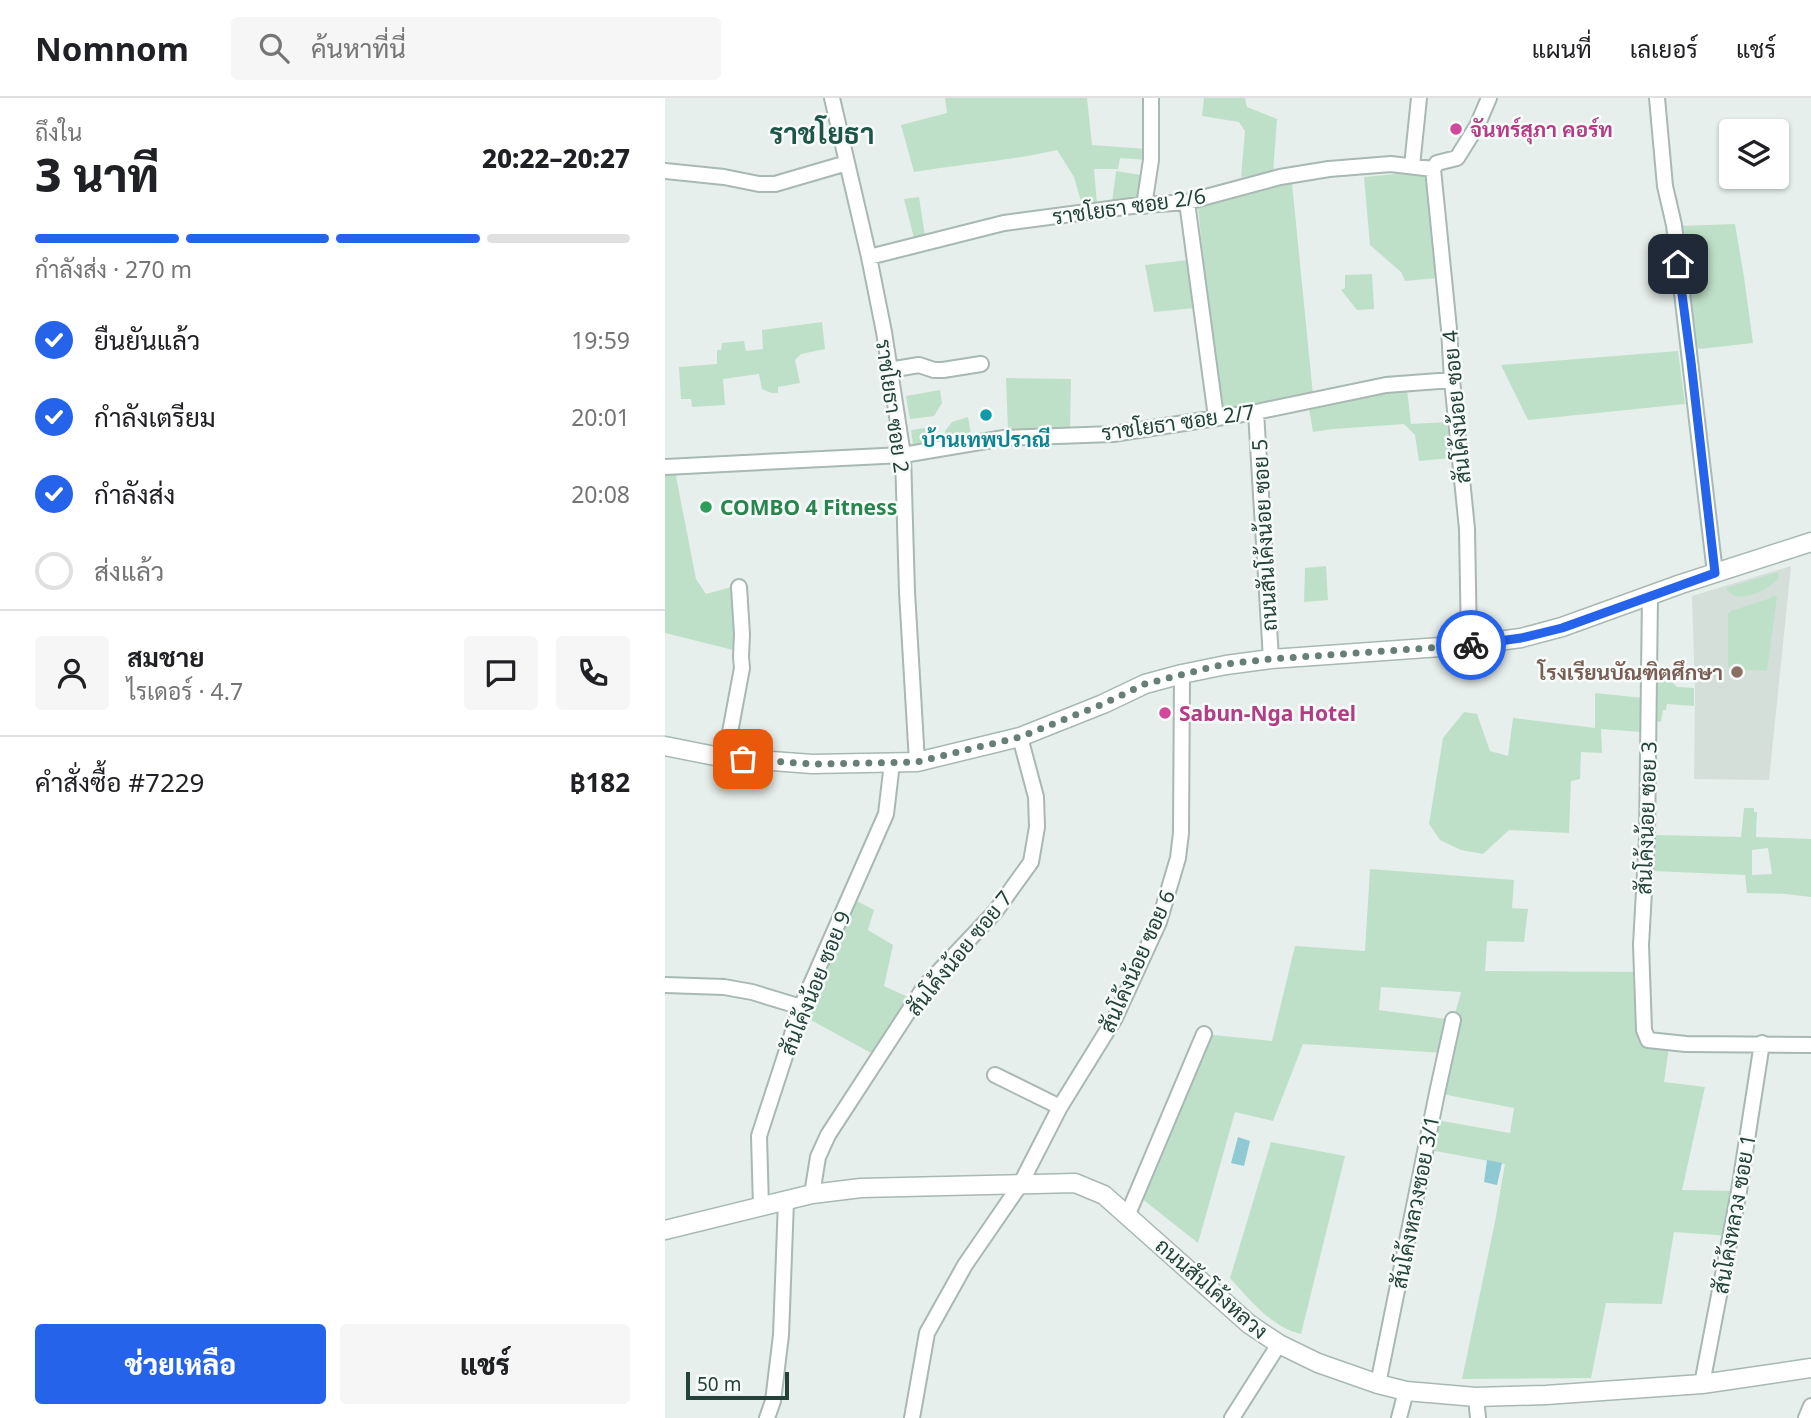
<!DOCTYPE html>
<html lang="th">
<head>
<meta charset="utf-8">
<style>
  :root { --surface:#fff; --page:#f6f6f6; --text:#202124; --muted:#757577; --line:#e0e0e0; --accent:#2563eb }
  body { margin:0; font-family:"Noto Sans",Sarabun,sans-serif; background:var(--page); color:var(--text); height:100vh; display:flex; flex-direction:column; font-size:26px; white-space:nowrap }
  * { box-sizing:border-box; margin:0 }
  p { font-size:23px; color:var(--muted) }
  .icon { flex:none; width:38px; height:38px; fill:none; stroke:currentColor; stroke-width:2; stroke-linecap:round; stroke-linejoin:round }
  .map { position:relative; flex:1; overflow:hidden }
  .side { display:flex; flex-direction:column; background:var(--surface); width:665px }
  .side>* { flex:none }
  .fabs { position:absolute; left:1054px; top:21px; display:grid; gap:14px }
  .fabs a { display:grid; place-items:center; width:70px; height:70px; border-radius:7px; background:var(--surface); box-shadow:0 2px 5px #0004; font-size:35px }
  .scale { position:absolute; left:21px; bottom:18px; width:103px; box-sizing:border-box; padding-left:7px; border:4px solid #24423a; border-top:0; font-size:19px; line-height:24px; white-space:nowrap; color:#24423a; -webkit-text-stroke:5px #f7fbf9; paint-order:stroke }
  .pin { position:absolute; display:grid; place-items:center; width:60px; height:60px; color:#fff; margin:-30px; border-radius:14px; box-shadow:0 4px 10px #0006 }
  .courier { position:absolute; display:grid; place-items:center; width:70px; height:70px; margin:-35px; border:5px solid #2563eb; border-radius:50%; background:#fff; color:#222; box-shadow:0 2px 9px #0007 }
  .overview em { font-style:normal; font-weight:800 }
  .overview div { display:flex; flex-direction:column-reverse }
  .overview { display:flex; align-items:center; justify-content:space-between; height:119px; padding:0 35px }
  h1 { font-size:46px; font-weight:800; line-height:52px }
  .bar { display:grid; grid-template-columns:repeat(4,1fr); gap:10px 7px; align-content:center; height:84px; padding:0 35px }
  .bar i { height:9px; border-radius:5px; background:var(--line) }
  .bar .active { background:var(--accent) }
  .bar p { grid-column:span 4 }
  .line { display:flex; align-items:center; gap:18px; padding:0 35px; border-top:2px solid var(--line) }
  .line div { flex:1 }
  .round { display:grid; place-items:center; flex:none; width:74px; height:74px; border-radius:7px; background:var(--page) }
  ol { padding:0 35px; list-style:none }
  li { display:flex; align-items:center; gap:21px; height:77px }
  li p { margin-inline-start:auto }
  li .icon { padding:7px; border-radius:50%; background:var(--accent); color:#fff; stroke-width:4 }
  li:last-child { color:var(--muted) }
  li i { width:38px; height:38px; border:4px solid var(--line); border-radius:50% }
  .action { display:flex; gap:14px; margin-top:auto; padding:14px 35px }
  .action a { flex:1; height:80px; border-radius:7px; background:var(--accent); color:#fff; font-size:28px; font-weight:800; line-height:80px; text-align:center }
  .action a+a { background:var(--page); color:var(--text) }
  header { display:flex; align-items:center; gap:42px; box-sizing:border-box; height:98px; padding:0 35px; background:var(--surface); border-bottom:2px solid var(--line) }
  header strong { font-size:33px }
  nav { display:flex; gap:38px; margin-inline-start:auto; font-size:24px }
  .search { width:490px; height:63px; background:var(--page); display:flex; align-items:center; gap:18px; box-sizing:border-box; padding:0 24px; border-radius:7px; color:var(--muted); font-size:26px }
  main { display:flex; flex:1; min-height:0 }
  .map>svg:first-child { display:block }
  .built { fill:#d4dfda }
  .green { fill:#bfe0c8; fill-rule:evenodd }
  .water { fill:#8ec9d4 }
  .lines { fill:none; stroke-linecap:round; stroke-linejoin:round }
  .minor-casing { stroke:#a8b8b2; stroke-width:18 }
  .tertiary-casing { stroke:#a8b8b2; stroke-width:21 }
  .minor { stroke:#fff; stroke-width:14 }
  .tertiary { stroke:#fff; stroke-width:18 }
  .done { stroke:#687f78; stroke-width:7; stroke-dasharray:0 12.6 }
  .route { stroke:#2563eb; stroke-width:9 }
  .hotel-dot { fill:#d1479c; stroke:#f7fbf9; stroke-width:2.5 }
  .culture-dot { fill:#0f9aa8; stroke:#f7fbf9; stroke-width:2.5 }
  .leisure-dot { fill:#2e9e5b; stroke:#f7fbf9; stroke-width:2.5 }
  .education-dot { fill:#8d6e63; stroke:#f7fbf9; stroke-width:2.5 }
  .labels { text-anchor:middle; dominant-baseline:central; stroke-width:5; stroke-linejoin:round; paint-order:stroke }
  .hotel-label { font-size:21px; font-weight:bold; fill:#b23c85; stroke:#f7fbf9; text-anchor:start }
  .street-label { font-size:21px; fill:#24423a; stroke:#f7fbf9 }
  .culture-label { font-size:21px; font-weight:bold; fill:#0d838f; stroke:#f7fbf9 }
  .leisure-label { font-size:21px; font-weight:bold; fill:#27864d; stroke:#f7fbf9; text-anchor:start }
  .education-label { font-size:21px; font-weight:bold; fill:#785e54; stroke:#f7fbf9; text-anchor:end }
  .district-label { font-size:28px; font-weight:bold; fill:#1f5548; stroke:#f7fbf9 }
</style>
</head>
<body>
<header>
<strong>Nomnom</strong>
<div class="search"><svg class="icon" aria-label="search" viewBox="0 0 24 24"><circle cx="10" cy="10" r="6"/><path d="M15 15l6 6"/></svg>ค้นหาที่นี่</div>
<nav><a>แผนที่</a><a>เลเยอร์</a><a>แชร์</a></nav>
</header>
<main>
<section class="side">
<div class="overview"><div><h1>3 นาที</h1><p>ถึงใน</p></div><em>20:22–20:27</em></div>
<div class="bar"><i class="active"></i><i class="active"></i><i class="active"></i><i></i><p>กำลังส่ง · 270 m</p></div>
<ol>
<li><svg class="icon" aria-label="check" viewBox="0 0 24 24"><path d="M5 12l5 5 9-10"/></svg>ยืนยันแล้ว<p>19:59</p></li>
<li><svg class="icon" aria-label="check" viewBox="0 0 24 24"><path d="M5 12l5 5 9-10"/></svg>กำลังเตรียม<p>20:01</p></li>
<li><svg class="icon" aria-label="check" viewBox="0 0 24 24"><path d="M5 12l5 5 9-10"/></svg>กำลังส่ง<p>20:08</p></li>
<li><i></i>ส่งแล้ว</li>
</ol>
<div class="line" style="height:126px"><a class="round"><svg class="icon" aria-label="person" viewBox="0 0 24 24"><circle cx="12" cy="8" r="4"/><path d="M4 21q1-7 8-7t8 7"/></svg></a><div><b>สมชาย</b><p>ไรเดอร์ · 4.7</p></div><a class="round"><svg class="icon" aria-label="chat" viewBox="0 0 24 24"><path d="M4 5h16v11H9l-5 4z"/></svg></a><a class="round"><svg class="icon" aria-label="phone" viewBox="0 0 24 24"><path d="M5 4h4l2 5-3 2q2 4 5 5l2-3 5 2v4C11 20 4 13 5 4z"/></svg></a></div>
<div class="line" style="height:91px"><div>คำสั่งซื้อ #7229</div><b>฿182</b></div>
<div class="action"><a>ช่วยเหลือ</a><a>แชร์</a></div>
</section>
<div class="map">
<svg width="1146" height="1320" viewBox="0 0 1146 1320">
  <rect width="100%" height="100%" fill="#e6efeb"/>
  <path class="built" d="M 1126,468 L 1104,682 L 1029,681 L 1030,592 L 1027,498 Z"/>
  <path class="green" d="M 280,0 L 422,0 L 427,47 L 482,51 L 482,62 L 455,60 L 453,71 L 429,71 L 432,106 L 417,107 L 409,79 L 392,52 C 345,63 297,66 249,74 L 236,27 L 282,15 Z
    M 539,0 L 580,0 L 582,9 L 612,21 L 608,75 L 576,79 L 580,33 L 574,24 L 537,18 Z
    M 451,73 L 476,77 L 471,102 L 447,104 Z
    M 763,73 L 773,180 L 740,183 L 736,174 L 705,147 L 699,79 Z
    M 627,85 L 648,297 L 556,313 L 549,267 L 533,109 Z
    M 254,99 L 260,138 L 249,140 L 239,101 Z
    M 1070,126 L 1079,179 L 1088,245 L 1034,251 L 1027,245 L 1014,128 Z
    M 523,162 L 530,210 L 489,214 L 480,167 Z
    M 707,176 L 709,211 L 692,212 L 676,192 L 680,190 L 680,177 Z
    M 157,224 L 160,251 L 136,256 L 130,262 L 135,285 L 113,289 L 113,295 L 106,295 L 97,291 L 94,276 L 58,281 L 60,307 L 27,309 L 26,301 L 16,301 L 14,269 L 52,266 L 52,252 L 56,252 L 57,245 L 79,243 L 81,253 L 98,251 L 97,232 Z
    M 1013,253 L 1020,306 L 863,322 L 836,267 Z
    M 341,280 L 406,281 L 405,333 L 343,333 Z
    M 742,291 L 746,326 L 782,324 L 786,360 L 754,363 L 750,337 L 739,326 L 668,331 L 648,334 L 644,311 Z
    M 275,292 L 277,305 L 269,318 L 245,321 L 241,298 Z
    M 303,319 L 306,336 L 281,341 L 280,333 L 287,324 Z
    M 267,329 L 270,343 L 248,347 L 246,332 Z
    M 0,373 L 10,373 L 31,481 L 41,496 L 70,488 L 72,553 L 0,535 Z
    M 661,468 L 663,502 L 639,504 L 640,470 Z
    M 1113,474 L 1114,480 C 1103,492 1072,509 1061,490 Z
    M 1108,497 L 1112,499 L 1102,573 L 1066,571 L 1063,568 L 1063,516 L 1066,513 L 1106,500 Z
    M 987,578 L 1002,579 L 1012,589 L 1029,590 L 1029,608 L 1002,606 L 1001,612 L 998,612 L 996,624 L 988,622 Z
    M 930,595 L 979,600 L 977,634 L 936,631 L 937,655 L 916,654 L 915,681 L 906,683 L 904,735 L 844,732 L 818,756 L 796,752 L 775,742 L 764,726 L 778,640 L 799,614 L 812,616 L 825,653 L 843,658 L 848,620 L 930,630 Z
    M 1079,710 L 1089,710 L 1089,714 L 1092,714 L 1091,739 L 1146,741 L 1146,799 L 1121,796 L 1082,795 L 1080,777 L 988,773 L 990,737 L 1076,739 ZM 1103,750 L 1107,776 L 1087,777 L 1087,752 Z
    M 705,771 L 849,782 L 847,810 L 863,811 L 859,844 L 822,843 L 820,873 L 978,874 L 978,929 L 981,950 L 1004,949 L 999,984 L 1040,989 L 1017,1092 L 1074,1093 L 1066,1138 L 1009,1134 L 997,1206 L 941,1205 L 926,1280 L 797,1281 L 830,1124 L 840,1066 L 760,1051 L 766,1021 L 845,1035 L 849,1010 L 772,995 L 779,955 L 638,946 L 608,1023 L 570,1014 L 533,1145 L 471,1096 L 539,936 L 607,943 L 630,848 L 700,853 ZM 716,889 L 795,894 L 796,895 L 788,922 L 714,912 Z
    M 188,801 L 209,812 L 203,832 L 228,847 L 219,888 L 245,900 L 206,955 L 144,921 Z
    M 606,1044 L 680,1058 L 636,1236 C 606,1229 585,1202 565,1180 Z"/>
  <path class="water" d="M 573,1039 L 585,1043 L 579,1068 L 566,1065 Z
    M 822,1062 L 837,1065 L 832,1087 L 819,1084 Z"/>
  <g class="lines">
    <defs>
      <path id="minor" d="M 167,0 L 204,159 L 219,234 L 238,357 L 242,494 L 252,664
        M 992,0 L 1000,88 L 1009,127 L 1050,475
        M 747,68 L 754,0
        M 768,71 L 784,231 L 787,282 L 802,431 L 804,547
        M 768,71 L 772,65 L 792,60 L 812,28 L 824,0
        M 0,73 L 59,79 L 94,86 L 110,86 L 182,65
        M 522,104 L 551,319
        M 479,108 L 486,62 L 486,0
        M 204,159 L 339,125 L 467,108 L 522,104 L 615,79 L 664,71 L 726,66 L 768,71
        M 224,272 L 254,267 L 269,272 L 278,272 L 316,266
        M 591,314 L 606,561
        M 0,369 L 238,357 L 339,340 L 448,336 L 591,314 L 721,287 L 787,282
        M 985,497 L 982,739 L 976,847 L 979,932 L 983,942 L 1021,946 L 1146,947
        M 55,659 L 63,645 L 77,570 L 76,559 L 77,536 L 74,489
        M 0,887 L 59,889 L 87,894 L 136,909
        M 330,977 L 395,1009
        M 147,1096 L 153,1059 L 163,1037 L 260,888 L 330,814 L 366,764 L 372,729 L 371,699 L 355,639
        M 96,1109 L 94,1038 L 136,909 L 221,716 L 227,665
        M 463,1116 L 539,936
        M 713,1286 L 772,995 L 788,922
        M 1037,1286 L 1074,1093 L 1097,945
        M 811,1299 L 813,1320
        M 102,1320 L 108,1303 L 116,1237 L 121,1103
        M 247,1320 L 262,1235 L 300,1167 L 355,1087 L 395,1009 L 450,920 L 494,824 L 513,760 L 516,735 L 517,576
        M 567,1320 L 614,1246
        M 734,1320 L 741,1293
        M 1141,1320 L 1146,1308"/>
      <path id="tertiary" d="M 0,648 L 55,659 L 147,666 L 252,664 L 355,639 L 438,606 L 480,586 L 517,576 L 561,567 L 606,561 L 804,547 L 856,540 L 897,529 L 1016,486 L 1146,444
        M 0,1132 L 147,1096 L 196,1090 L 410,1085 L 439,1097 L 584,1226 L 614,1246 L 653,1265 L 713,1286 L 741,1293 L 811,1299 L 881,1297 L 1037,1286 L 1146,1270"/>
    </defs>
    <use href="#minor" class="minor-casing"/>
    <use href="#tertiary" class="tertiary-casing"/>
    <use href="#minor" class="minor"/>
    <use href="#tertiary" class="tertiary"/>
  </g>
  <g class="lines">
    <path class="done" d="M 78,661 L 147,666 L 252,664 L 355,639 L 438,606 L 480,586 L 539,571 L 561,566 L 606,561 L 806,547"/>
    <path class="route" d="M 806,547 L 856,540 L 897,530 L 1050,475 L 1026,264 L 1013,166"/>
  </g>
  <g class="hotel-dot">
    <circle cx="791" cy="31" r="7"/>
    <circle cx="500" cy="615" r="7"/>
  </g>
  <circle class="culture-dot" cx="321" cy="317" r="7"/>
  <circle class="leisure-dot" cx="41" cy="409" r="7"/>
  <circle class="education-dot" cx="1072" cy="574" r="7"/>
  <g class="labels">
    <g class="hotel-label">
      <text x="805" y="31">จันทร์สุภา คอร์ท</text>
      <text x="514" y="615">Sabun-Nga Hotel</text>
    </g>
    <g class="street-label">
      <text transform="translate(464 108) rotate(-8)">ราชโยธา ซอย 2/6</text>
      <text transform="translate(228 308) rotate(82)">ราชโยธา ซอย 2</text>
      <text transform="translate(791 309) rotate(-95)">สันโค้งน้อย ซอย 4</text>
      <text transform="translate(513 324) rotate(-8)">ราชโยธา ซอย 2/7</text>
      <text transform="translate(599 437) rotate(-93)">ถนนสันโค้งน้อย ซอย 5</text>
      <text transform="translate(981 720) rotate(-88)">สันโค้งน้อย ซอย 3</text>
      <text transform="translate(294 855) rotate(-51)">สันโค้งน้อย ซอย 7</text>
      <text transform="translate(472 863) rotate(-66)">สันโค้งน้อย ซอย 6</text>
      <text transform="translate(150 885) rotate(-68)">สันโค้งน้อย ซอย 9</text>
      <text transform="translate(750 1104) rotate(-79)">สันโค้งหลวงซอย 3/1</text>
      <text transform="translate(1069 1116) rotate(-80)">สันโค้งหลวง ซอย 1</text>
      <text transform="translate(547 1190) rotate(41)">ถนนสันโค้งหลวง</text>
    </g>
    <g class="culture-label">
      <text x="321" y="341">บ้านเทพปราณี</text>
    </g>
    <g class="leisure-label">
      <text x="55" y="409">COMBO 4 Fitness</text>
    </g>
    <g class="education-label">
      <text x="1058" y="574">โรงเรียนบัณฑิตศึกษา</text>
    </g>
    <g class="district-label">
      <text x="157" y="35">ราชโยธา</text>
    </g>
  </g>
</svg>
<div class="fabs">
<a><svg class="icon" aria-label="layers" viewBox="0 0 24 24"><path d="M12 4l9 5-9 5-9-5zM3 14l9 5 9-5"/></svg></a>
</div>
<div class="scale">50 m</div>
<div class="pin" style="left:78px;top:661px;background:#ea580c"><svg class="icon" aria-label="bag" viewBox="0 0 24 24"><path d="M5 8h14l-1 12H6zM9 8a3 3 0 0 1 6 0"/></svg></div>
<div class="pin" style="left:1013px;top:166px;background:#1f2937"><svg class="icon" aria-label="home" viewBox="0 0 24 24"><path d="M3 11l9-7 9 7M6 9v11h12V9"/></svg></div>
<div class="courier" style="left:806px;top:547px"><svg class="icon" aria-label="bike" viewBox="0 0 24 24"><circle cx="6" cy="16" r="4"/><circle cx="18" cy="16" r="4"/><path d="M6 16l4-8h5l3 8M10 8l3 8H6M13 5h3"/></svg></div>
</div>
</main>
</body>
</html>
